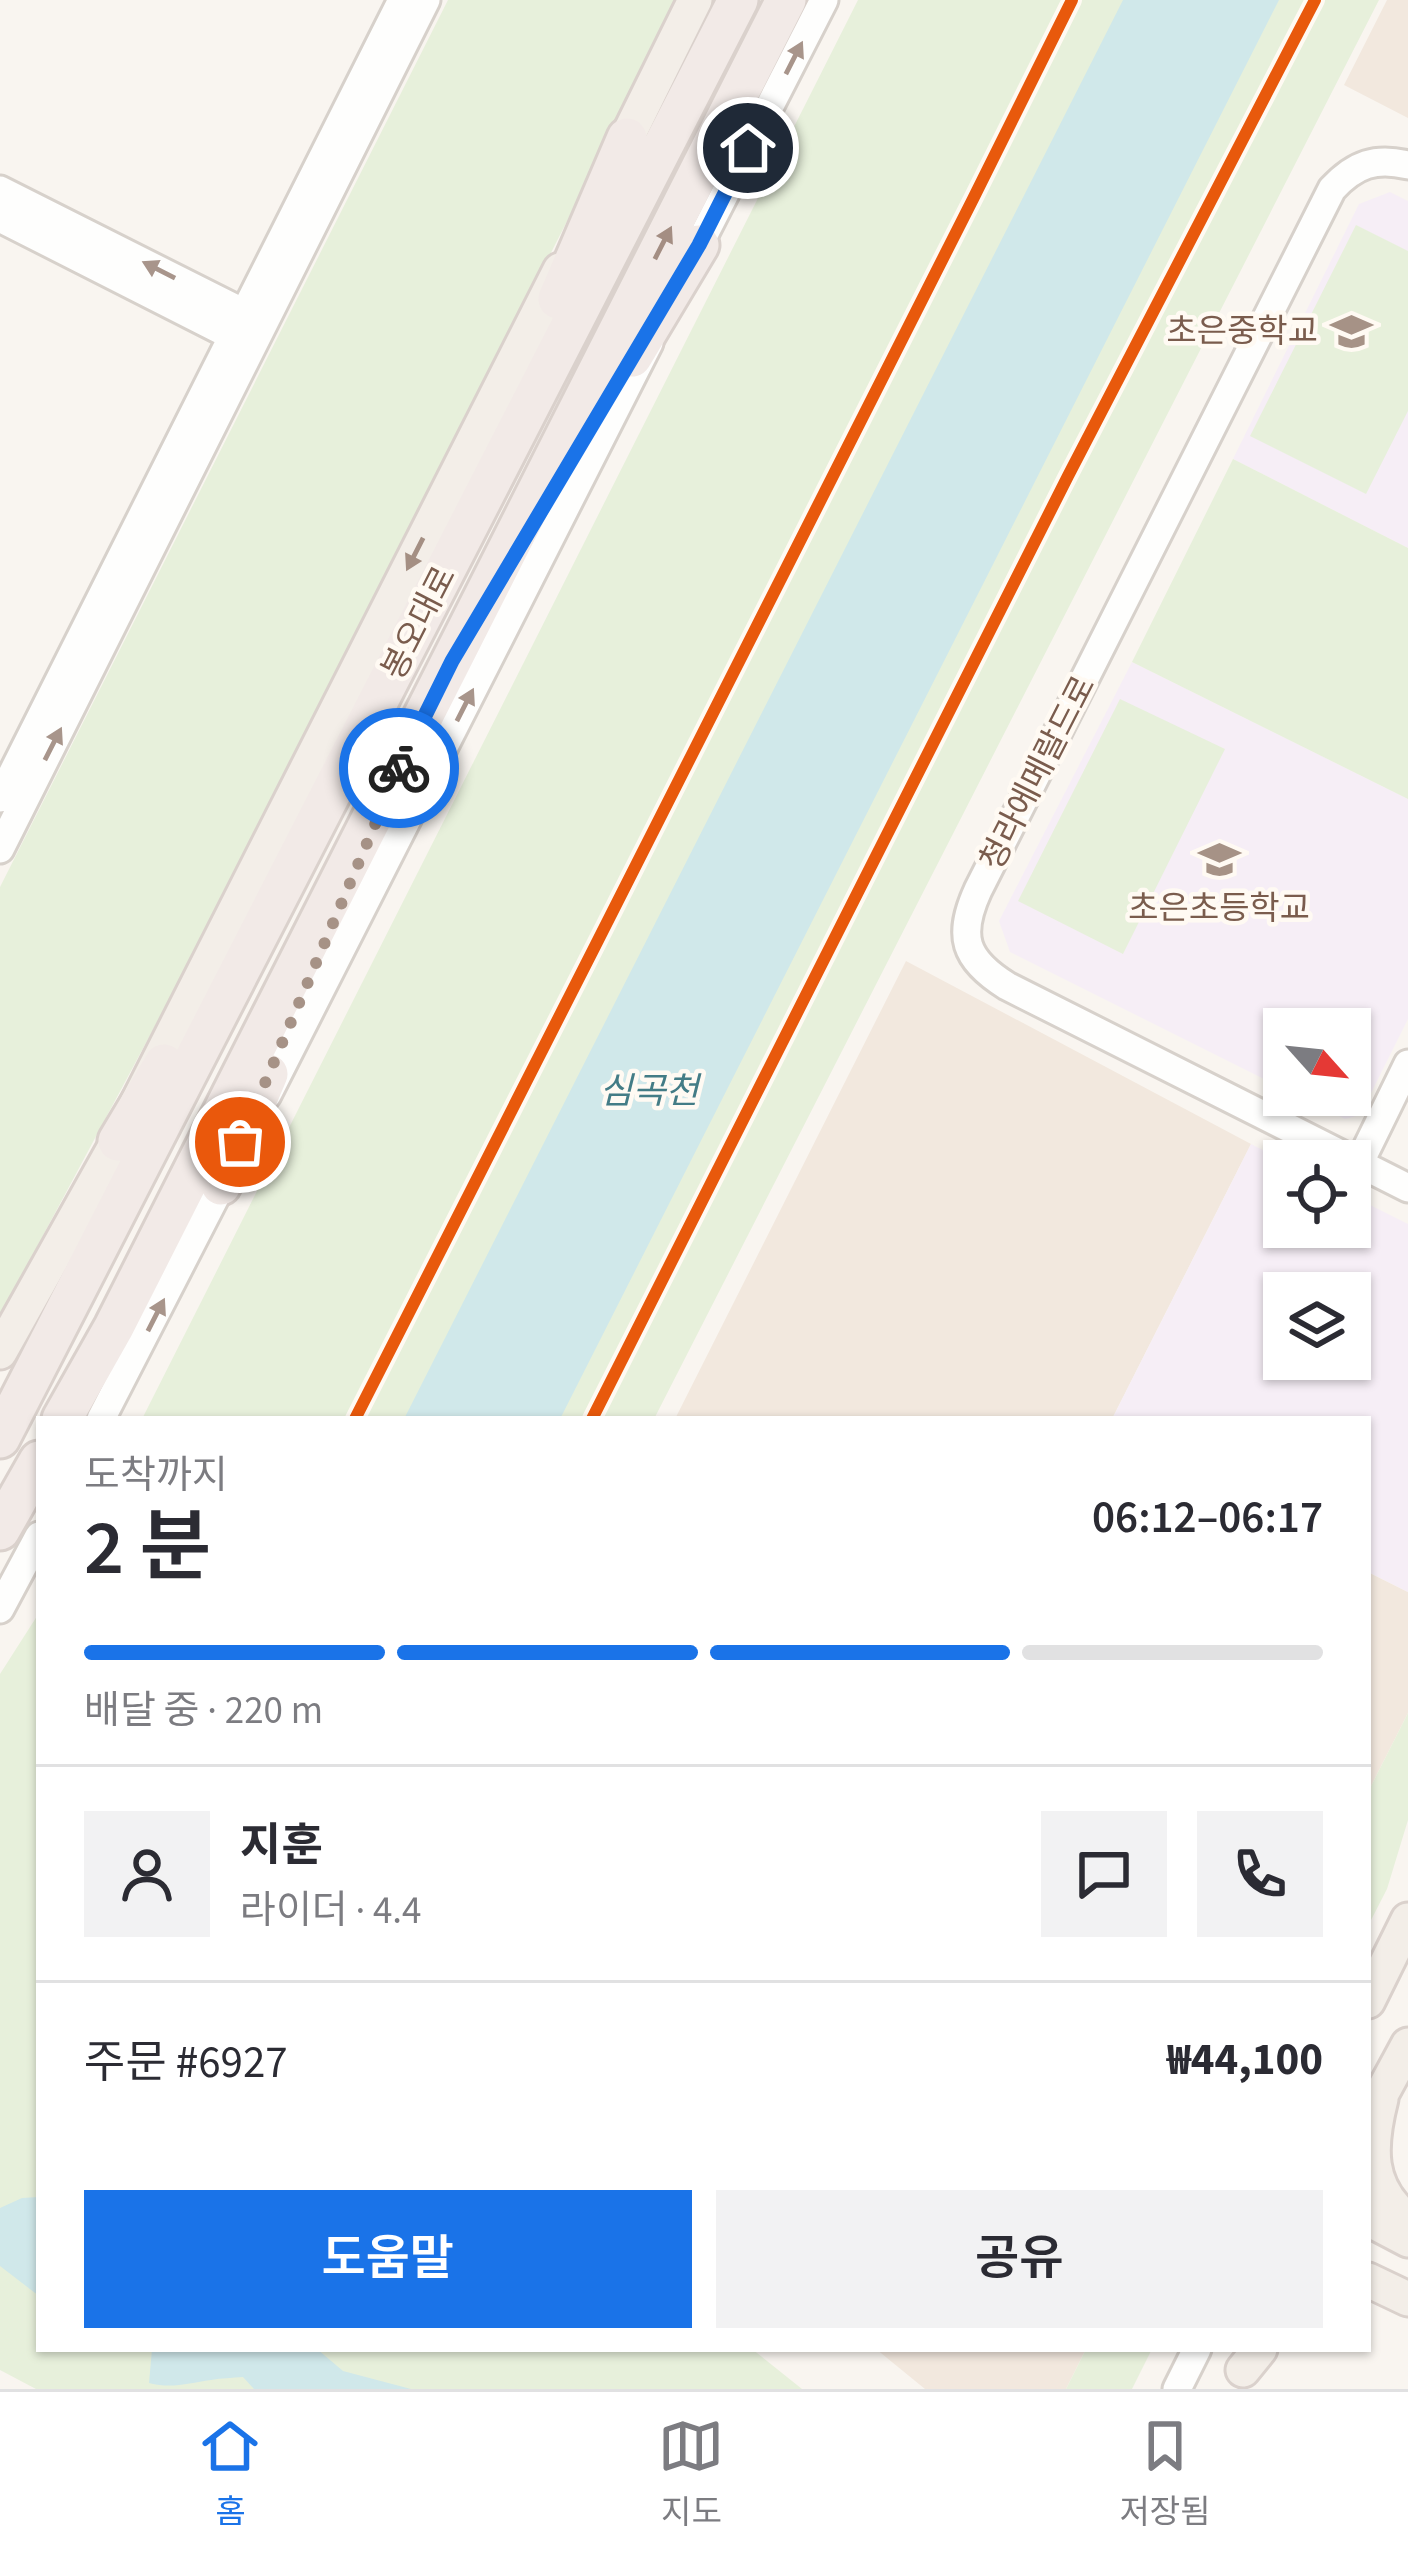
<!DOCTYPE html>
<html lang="ko">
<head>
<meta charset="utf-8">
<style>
  :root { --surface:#fff; --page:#f2f2f3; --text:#2b2b33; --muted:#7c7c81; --line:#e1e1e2; --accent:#1a73e8 }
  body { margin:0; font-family:"Source Sans 3","Noto Sans KR",sans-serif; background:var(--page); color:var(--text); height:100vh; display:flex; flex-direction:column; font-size:45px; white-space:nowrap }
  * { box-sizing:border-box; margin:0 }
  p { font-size:39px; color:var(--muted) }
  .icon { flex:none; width:66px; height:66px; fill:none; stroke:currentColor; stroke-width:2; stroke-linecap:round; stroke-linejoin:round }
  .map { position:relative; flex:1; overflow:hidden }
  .drawer { position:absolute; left:36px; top:1416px; width:1335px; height:936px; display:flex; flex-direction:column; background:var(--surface); border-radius:0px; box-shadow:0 3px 9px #0004 }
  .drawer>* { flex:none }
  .needle { width:78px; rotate:117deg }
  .tools { position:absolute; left:1263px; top:1008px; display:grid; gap:24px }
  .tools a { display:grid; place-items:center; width:108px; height:108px; border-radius:0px; background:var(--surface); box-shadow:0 3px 9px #0004; font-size:60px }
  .pin { position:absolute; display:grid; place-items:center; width:102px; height:102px; color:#fff; margin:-51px; border:6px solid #fff; border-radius:50%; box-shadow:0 3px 12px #0007 }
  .courier { position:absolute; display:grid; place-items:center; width:120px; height:120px; margin:-60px; border:9px solid #1a73e8; border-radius:50%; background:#fff; color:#222; box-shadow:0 3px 15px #0007 }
  .overview em { font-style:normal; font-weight:600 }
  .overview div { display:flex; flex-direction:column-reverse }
  .overview { display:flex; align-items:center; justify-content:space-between; height:204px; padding:0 48px }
  h1 { font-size:78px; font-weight:600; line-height:90px }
  .bar { display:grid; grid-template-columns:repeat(4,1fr); gap:18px 12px; align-content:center; height:144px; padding:0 48px }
  .bar i { height:15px; border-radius:9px; background:var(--line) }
  .bar .active { background:var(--accent) }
  .bar p { grid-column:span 4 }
  .line { display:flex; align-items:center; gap:30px; padding:0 48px; border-top:3px solid var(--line) }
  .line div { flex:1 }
  .round { display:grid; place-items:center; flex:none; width:126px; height:126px; border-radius:0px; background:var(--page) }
  .cta { display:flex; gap:24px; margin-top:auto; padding:24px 48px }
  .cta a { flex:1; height:138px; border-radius:0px; background:var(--accent); color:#fff; font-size:48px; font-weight:600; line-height:138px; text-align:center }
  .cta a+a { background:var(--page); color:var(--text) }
  .tab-bar { display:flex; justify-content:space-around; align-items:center; height:168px; border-top:3px solid var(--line); background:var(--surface); font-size:33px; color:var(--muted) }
  .tab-bar a { display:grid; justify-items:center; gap:6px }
  .tab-bar .active { color:var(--accent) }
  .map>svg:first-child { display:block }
  .residential { fill:#f2e8de }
  .education { fill:#f6eef6; fill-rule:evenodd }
  .green { fill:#e7f0db }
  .water { fill:#d0e8ea }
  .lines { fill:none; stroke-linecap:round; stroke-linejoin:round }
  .minor-casing { stroke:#d7d1cb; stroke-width:33 }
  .major-casing { stroke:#dad1cc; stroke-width:39 }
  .highway-casing { stroke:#dad1cc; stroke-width:45 }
  .minor { stroke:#fefefd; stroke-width:27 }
  .major { stroke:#f3eee8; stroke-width:33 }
  .highway { stroke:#f2eae7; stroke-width:39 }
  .cycleway-casing { stroke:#fffaf3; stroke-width:20 }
  .cycleway { stroke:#e8590c; stroke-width:12 }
  .oneway { fill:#a8958b }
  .oneway2 { fill:#a48e83 }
  .oneway3 { fill:#a48f83 }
  .done { stroke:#a69286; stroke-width:12; stroke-dasharray:0 21.6 }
  .route { stroke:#1a73e8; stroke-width:15 }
  .labels { text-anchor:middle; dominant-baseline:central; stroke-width:9; stroke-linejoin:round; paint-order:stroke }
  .poi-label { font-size:33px; fill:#7a5c4d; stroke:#fffaf3; text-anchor:end }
  .street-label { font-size:33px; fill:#7a5c4d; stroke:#fffaf3 }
  .water-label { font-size:36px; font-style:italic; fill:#437c86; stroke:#fffaf3 }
</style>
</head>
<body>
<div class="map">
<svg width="1408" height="2389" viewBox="0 0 1408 2389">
  <rect width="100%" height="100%" fill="#f9f5f0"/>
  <path class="residential" d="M 1387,0 L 1408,0 L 1408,118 L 1344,85 Z
    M 906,961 L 1251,1144 L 1112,1419 L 675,1419 Z
    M 1368,1572 L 1408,1592 L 1408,1713 L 1368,1792 Z
    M 876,2349 L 1086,2349 L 1066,2389 L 925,2389 Z"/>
  <path class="education" d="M 1390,192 L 1408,201 L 1408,548 L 1233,459 L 1359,204 Z
    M 1132,662 L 1408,799 L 1408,1019 L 1360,1115 L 1345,1119 L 1297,1095 L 1350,1095 L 1350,1029 L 1284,1029 L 1284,1089 L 1010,952 L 999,921 Z
    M 1251,1144 L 1284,1161 L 1284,1227 L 1350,1227 L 1350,1195 L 1408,1224 L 1408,1592 L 1368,1572 L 1368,1419 L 1112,1419 ZM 1284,1293 L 1350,1293 L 1350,1359 L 1284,1359 Z"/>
  <path class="green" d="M 448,0 L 679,0 L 242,863 L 0,1316 L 0,887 Z
    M 858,0 L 1379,0 L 654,1419 L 142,1419 Z
    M 1356,225 L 1408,251 L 1408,411 L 1366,494 L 1250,436 Z
    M 1233,459 L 1408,548 L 1408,799 L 1132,662 Z
    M 1120,699 L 1225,749 L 1123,954 L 1018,901 Z
    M 39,1613 L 39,2349 L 752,2349 L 802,2389 L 36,2389 L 0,2370 L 0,1674 Z
    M 1408,1713 L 1408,1820 L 1387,1889 L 1368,1926 L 1368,1792 Z
    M 1086,2349 L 1152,2349 L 1132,2389 L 1066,2389 Z"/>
  <path class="water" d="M 1123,0 L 1279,0 L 560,1419 L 404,1419 Z
    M 39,2197 L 39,2296 L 0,2266 L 0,2208 L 22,2198 Z
    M 152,2349 L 317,2349 L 343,2371 L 411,2389 L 254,2389 L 243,2377 C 233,2378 221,2378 211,2380 C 189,2383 172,2389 149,2383 Z"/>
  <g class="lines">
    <defs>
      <path id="minor" d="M 1408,165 C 1376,157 1355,164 1332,189 L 978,890 C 957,936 964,959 1007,986 L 1408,1188
        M 0,190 L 260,321
        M 0,218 L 248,344
        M 691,260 L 824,0
        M 0,798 L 402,0
        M 0,849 L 426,0
        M 267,1095 L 649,343
        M 1359,1164 L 1408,1064
        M 101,1419 L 228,1172
        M 0,1609 L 39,1536
        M 1177,2389 L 1197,2349"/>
      <path id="major" d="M 616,160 L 695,0
        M 0,1352 L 118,1141 L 560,270
        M 1368,2001 L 1408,1920
        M 1381,2099 C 1369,2146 1366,2187 1408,2220
        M 1369,2117 L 1408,2045
        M 1368,2219 L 1408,2240
        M 1368,2280 L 1408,2299
        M 1243,2370 L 1260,2349"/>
      <path id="highway" d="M 558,299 L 627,138
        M 632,357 L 699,245
        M 118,1141 L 164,1064
        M 221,1185 L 268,1074
        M 62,1419 L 114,1327 L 786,0
        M 0,1438 L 738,0
        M 0,1530 L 39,1461"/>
    </defs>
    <use href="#minor" class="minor-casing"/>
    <use href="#major" class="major-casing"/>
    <use href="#highway" class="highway-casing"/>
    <use href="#minor" class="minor"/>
    <use href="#major" class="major"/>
    <use href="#highway" class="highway"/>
    <defs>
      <path id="cycleway" d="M 355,1419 C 594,946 837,475 1072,0
        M 592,1419 L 1068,476 L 1315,0"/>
    </defs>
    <use href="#cycleway" class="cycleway-casing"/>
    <use href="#cycleway" class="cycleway"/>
  </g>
  <defs><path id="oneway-solid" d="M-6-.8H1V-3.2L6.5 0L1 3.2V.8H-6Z" transform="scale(3)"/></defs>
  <g class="oneway">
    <use href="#oneway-solid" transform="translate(794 58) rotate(-63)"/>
    <use href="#oneway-solid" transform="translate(159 270) rotate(-153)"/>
    <use href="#oneway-solid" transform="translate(465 705) rotate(-63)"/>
    <use href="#oneway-solid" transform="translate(53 744) rotate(-63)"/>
    <use href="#oneway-solid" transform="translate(156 1315) rotate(-63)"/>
  </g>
  <use class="oneway2" href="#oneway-solid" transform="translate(663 243) rotate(-63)"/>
  <use class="oneway3" href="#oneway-solid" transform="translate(415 554) rotate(117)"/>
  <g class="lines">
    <path class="done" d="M 240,1142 L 399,768"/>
    <path class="route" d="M 399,768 L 452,661 L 699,245 L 748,148"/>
  </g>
  <defs>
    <symbol id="school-bare" viewBox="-9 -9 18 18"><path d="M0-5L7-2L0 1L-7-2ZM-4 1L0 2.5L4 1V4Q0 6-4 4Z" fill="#a69286" stroke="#fffaf3" stroke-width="2.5" paint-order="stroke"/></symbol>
  </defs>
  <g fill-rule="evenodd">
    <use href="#school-bare" x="1322" y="302" width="59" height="59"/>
    <use href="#school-bare" x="1190" y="830" width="59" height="59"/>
  </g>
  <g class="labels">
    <g class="poi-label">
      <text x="1318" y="331">초은중학교</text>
      <text x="1219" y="908" text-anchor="middle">초은초등학교</text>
    </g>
    <g class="street-label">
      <text transform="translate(419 623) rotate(-63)">봉오대로</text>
      <text transform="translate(1038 773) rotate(-63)">청라에메랄드로</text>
    </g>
    <g class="water-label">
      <text x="649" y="1091">심곡천</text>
    </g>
  </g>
</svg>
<div class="tools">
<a><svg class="needle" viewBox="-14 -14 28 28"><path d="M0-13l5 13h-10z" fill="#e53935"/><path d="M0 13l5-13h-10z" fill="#7c7c81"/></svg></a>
<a><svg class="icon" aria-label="locate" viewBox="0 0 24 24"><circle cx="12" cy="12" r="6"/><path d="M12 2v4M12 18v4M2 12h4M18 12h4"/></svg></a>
<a><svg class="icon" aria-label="layers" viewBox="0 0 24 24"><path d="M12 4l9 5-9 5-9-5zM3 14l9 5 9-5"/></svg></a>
</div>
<div class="pin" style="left:240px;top:1142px;background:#ea580c"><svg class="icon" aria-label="bag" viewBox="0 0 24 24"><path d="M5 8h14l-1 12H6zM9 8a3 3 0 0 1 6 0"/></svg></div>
<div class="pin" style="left:748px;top:148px;background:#1f2937"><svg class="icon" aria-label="home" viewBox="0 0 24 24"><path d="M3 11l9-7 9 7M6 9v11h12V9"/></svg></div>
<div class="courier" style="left:399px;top:768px"><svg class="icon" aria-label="bike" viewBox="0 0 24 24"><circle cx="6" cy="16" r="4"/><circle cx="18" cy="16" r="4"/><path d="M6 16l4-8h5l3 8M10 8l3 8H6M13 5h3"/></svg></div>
<section class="drawer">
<div class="overview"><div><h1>2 분</h1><p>도착까지</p></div><em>06:12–06:17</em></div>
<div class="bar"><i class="active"></i><i class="active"></i><i class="active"></i><i></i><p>배달 중 · 220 m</p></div>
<div class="line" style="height:216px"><a class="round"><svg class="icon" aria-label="person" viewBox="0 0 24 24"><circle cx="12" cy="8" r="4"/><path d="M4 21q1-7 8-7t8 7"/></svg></a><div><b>지훈</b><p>라이더 · 4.4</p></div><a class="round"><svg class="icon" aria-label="chat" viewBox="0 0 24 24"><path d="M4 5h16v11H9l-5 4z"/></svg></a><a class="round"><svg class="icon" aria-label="phone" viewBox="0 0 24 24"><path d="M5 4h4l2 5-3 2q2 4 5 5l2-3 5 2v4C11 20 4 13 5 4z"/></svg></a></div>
<div class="line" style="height:156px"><div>주문 #6927</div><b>₩44,100</b></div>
<div class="cta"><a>도움말</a><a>공유</a></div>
</section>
</div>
<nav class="tab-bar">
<a class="active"><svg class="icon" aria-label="home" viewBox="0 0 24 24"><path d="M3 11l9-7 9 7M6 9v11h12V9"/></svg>홈</a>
<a><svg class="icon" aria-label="map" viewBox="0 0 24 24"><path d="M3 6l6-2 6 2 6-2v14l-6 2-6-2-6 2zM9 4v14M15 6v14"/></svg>지도</a>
<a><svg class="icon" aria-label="saved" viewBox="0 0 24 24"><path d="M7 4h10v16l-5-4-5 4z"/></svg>저장됨</a>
</nav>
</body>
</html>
